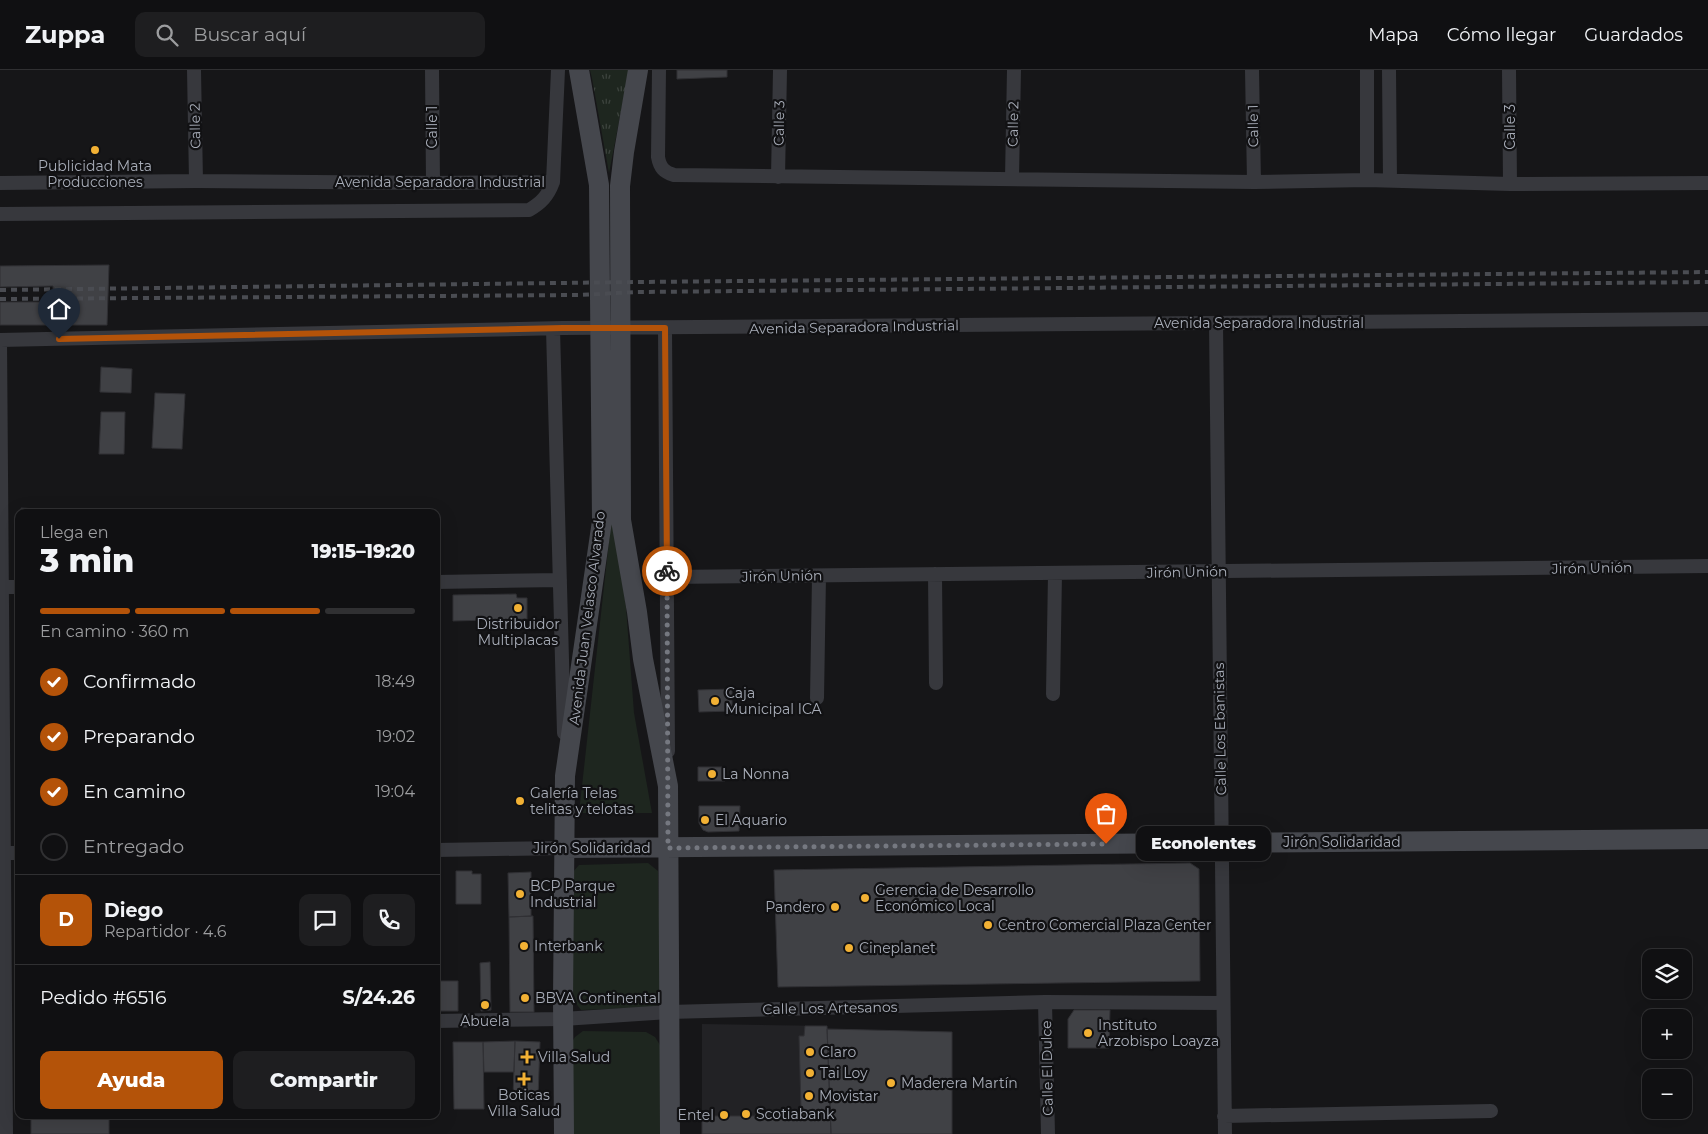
<!DOCTYPE html>
<html lang="es">
<head>
<meta charset="utf-8">
<style>
  :root { --surface:#101012; --page:#1e1e20; --text:#f1f3f6; --muted:#9c9d9f; --line:#303032; --accent:#b45309 }
  body { margin:0; font-family:Montserrat,sans-serif; background:var(--page); color:var(--text); height:100vh; display:flex; flex-direction:column; font-size:19px; white-space:nowrap }
  * { box-sizing:border-box; margin:0 }
  p { font-size:16px; color:var(--muted) }
  .icon { flex:none; width:28px; height:28px; fill:none; stroke:currentColor; stroke-width:2; stroke-linecap:round; stroke-linejoin:round }
  .map { position:relative; flex:1; overflow:hidden }
  .sheet { position:absolute; left:15px; top:439px; width:425px; height:610px; display:flex; flex-direction:column; background:var(--surface); border-radius:10px; box-shadow:0 5px 20px #0002,0 0 0 1px var(--line) }
  .sheet>* { flex:none }
  .tools { position:absolute; left:1642px; top:879px; display:grid; gap:10px }
  .tools a { display:grid; place-items:center; width:50px; height:50px; border-radius:10px; background:var(--surface); box-shadow:0 5px 20px #0002,0 0 0 1px var(--line); font-size:25px }
  .pin { position:absolute; display:grid; place-items:center; width:42px; height:42px; color:#fff; margin:-51px -21px; border-radius:50% 50% 50% 0; rotate:-45deg; box-shadow:0 0 5px #0007 }
  .pin .icon { rotate:45deg }
  .courier { position:absolute; display:grid; place-items:center; width:50px; height:50px; margin:-25px; border:4px solid #b45309; border-radius:50%; background:#fff; color:#222; box-shadow:0 1px 6px #0007 }
  .bubble { position:absolute; height:35px; border-radius:10px; background:var(--surface); box-shadow:0 5px 20px #0002,0 0 0 1px var(--line); font-size:16px; font-weight:800; line-height:35px; text-align:center }
  .summary em { font-style:normal; font-weight:800 }
  .summary div { display:flex; flex-direction:column-reverse }
  .summary { display:flex; align-items:center; justify-content:space-between; height:85px; padding:0 25px }
  h1 { font-size:32px; font-weight:800; line-height:38px }
  .bar { display:grid; grid-template-columns:repeat(4,1fr); gap:8px 5px; align-content:center; height:60px; padding:0 25px }
  .bar i { height:6px; border-radius:4px; background:var(--line) }
  .bar .active { background:var(--accent) }
  .bar p { grid-column:span 4 }
  .line { display:flex; align-items:center; gap:12px; padding:0 25px; border-top:1px solid var(--line) }
  .line div { flex:1 }
  .round { display:grid; place-items:center; flex:none; width:52px; height:52px; border-radius:10px; background:var(--page) }
  ol { padding:0 25px; list-style:none }
  li { display:flex; align-items:center; gap:15px; height:55px }
  li p { margin-inline-start:auto }
  li .icon { padding:5px; border-radius:50%; background:var(--accent); color:#fff; stroke-width:4 }
  li:last-child { color:var(--muted) }
  li i { width:28px; height:28px; border:2px solid var(--line); border-radius:50% }
  .action { display:flex; gap:10px; margin-top:auto; padding:10px 25px }
  .action a { flex:1; height:58px; border-radius:10px; background:var(--accent); color:#fff; font-size:20px; font-weight:800; line-height:58px; text-align:center }
  .action a+a { background:var(--page); color:var(--text) }
  header { display:flex; align-items:center; gap:30px; box-sizing:border-box; height:70px; padding:0 25px; background:var(--surface); border-bottom:1px solid var(--line) }
  header strong { font-size:24px }
  nav { display:flex; gap:28px; margin-inline-start:auto; font-size:18px }
  .search { width:350px; height:45px; background:var(--page); display:flex; align-items:center; gap:12px; box-sizing:border-box; padding:0 18px; border-radius:10px; color:var(--muted); font-size:19px }
  .map>svg:first-child { display:block }
  .built { fill:#222225 }
  .grass { fill:#1e261f }
  .park { fill:url(#park-tufts) }
  .building { fill:#404145; stroke:#303034 }
  .lines { fill:none; stroke-linecap:round; stroke-linejoin:round }
  .street { stroke:#37383d; stroke-width:14 }
  .secondary { stroke:#45474d; stroke-width:20 }
  .rail { stroke:#4a4c52; stroke-width:4; stroke-dasharray:6 5; stroke-linecap:butt }
  .done { stroke:#757880; stroke-width:5; stroke-dasharray:0 9 }
  .route { stroke:#b45309; stroke-width:6 }
  .poi-dot { fill:#f2b134; stroke:#111113; stroke-width:2 }
  .labels { text-anchor:middle; dominant-baseline:central; stroke-width:4.5; stroke-linejoin:round; paint-order:stroke }
  .street-label { font-size:14px; fill:#a8adb8; stroke:#111113 }
  .poi-label { font-size:14px; fill:#a8adb8; stroke:#111113; text-anchor:start }
</style>
</head>
<body>
<header>
<strong>Zuppa</strong>
<div class="search"><svg class="icon" aria-label="search" viewBox="0 0 24 24"><circle cx="10" cy="10" r="6"/><path d="M15 15l6 6"/></svg>Buscar aquí</div>
<nav><a>Mapa</a><a>Cómo llegar</a><a>Guardados</a></nav>
</header>
<div class="map">
<svg width="1708" height="1064" viewBox="0 0 1708 1064">
  <defs>
    <pattern id="park-tufts" width="24" height="20" patternUnits="userSpaceOnUse" patternTransform="scale(1.25)"><rect width="24" height="20" fill="#1e261f"/><path d="M3 7l-1-3M5 7V3M7 7l1-3M15 17l-1-3M17 17v-4M19 17l1-3" fill="none" stroke="#3c433d"/></pattern>
  </defs>
  <rect width="100%" height="100%" fill="#161618"/>
  <path class="built" d="M 702,954 L 827,956 L 831,1064 L 702,1064 Z"/>
  <path class="grass" d="M 613,435 L 626,537 L 634,643 L 652,743 L 579,743 Z
    M 648,793 L 658,801 L 661,925 L 656,937 L 581,940 L 572,928 L 573,802 L 579,795 Z
    M 583,961 L 646,962 L 655,967 L 660,975 L 661,1064 L 571,1064 L 570,975 L 575,967 Z"/>
  <path class="park" d="M 590,0 L 629,0 L 609,103 L 592,8 Z"/>
  <path class="building" d="M 677,0 L 727,0 L 727,7 L 677,9 Z
    M 109,195 L 107,255 L 0,255 L 0,232 L 53,232 L 53,216 L 0,217 L 0,196 Z
    M 101,297 L 132,299 L 131,323 L 100,322 Z
    M 155,323 L 185,324 L 182,379 L 152,378 Z
    M 101,342 L 125,342 L 124,384 L 99,384 Z
    M 21,438 L 54,440 L 54,442 L 21,442 Z
    M 516,524 L 517,528 L 527,528 L 527,549 L 453,551 L 453,525 Z
    M 732,619 L 732,641 L 699,642 L 698,620 Z
    M 698,697 L 725,697 L 725,711 L 698,711 Z
    M 699,736 L 740,736 L 739,761 L 708,762 L 703,760 L 699,753 Z
    M 1190,793 L 1199,799 L 1200,911 L 778,917 L 774,800 Z
    M 456,801 L 472,801 L 472,804 L 481,804 L 481,834 L 456,834 Z
    M 531,802 L 531,846 L 509,847 L 508,803 Z
    M 533,846 L 534,942 L 510,942 L 509,847 Z
    M 490,892 L 491,940 L 481,941 L 480,893 Z
    M 436,911 L 458,911 L 458,941 L 436,941 Z
    M 1074,940 L 1110,940 L 1109,978 L 1068,978 L 1068,949 Z
    M 805,956 L 827,956 L 831,1064 L 702,1064 L 702,1046 L 794,1046 L 801,1038 L 799,966 L 804,966 Z
    M 827,959 L 952,962 L 952,1064 L 831,1064 Z
    M 515,971 L 540,972 L 538,1028 L 513,1027 Z
    M 515,971 L 514,1002 L 484,1002 L 483,972 Z
    M 453,972 L 483,972 L 484,1039 L 454,1039 Z
    M 31,1045 L 109,1045 L 109,1064 L 31,1064 Z"/>
  <g class="lines">
    <path class="street" d="M 194,0 L 196,111
      M 432,0 L 433,113
      M 659,0 L 658,87 C 660,98 664,102 674,105 L 1254,112 L 1367,110 L 1510,114 L 1708,113
      M 1252,0 L 1254,112
      M 1389,0 L 1390,111
      M 1509,0 L 1510,114
      M 778,107 L 780,0
      M 1012,108 L 1014,0
      M 1367,110 L 1367,0
      M 0,113 L 196,111 L 433,113 L 553,112
      M 0,144 L 529,140 C 541,133 548,126 553,112 L 558,0
      M 1216,253 L 1225,1064
      M 665,258 L 668,681
      M 553,259 L 564,663
      M 0,270 L 563,258 L 1708,249
      M 0,270 L 6,1064
      M 935,504 L 936,613
      M 667,507 L 1708,496
      M 436,512 L 560,510
      M 2,517 L 19,517
      M 1053,624 L 1055,503
      M 817,628 L 819,506
      M 436,780 L 564,778
      M 0,783 L 19,783
      M 1045,932 L 1048,1064
      M 436,951 L 563,949 L 669,942 L 1045,932 L 1223,933
      M 1224,1046 L 1491,1041"/>
    <path class="secondary" d="M 638,0 L 624,82 L 620,116 L 621,450 L 637,542 L 643,589 L 668,716 L 670,1064
      M 564,778 L 1708,769
      M 564,1064 L 563,930 L 565,706 L 602,451 L 599,115 L 579,0"/>
    <path class="rail" d="M 0,220 L 637,212 L 1708,202
      M 0,229 L 579,225 L 637,222 L 1708,212"/>
  </g>
  <g class="lines">
    <path class="done" d="M 667,501 L 668,778 L 1106,774"/>
    <path class="route" d="M 59,269 L 563,258 L 665,258 L 667,501"/>
  </g>
  <g class="poi-dot">
    <circle cx="95" cy="80" r="5"/>
    <circle cx="518" cy="538" r="5"/>
    <circle cx="715" cy="631" r="5"/>
    <circle cx="712" cy="704" r="5"/>
    <circle cx="520" cy="731" r="5"/>
    <circle cx="705" cy="750" r="5"/>
    <circle cx="520" cy="824" r="5"/>
    <circle cx="865" cy="828" r="5"/>
    <circle cx="835" cy="837" r="5"/>
    <circle cx="988" cy="855" r="5"/>
    <circle cx="524" cy="876" r="5"/>
    <circle cx="849" cy="878" r="5"/>
    <circle cx="525" cy="928" r="5"/>
    <circle cx="485" cy="935" r="5"/>
    <circle cx="1088" cy="963" r="5"/>
    <circle cx="810" cy="982" r="5"/>
    <path d="M524.5 979.5h5v5h5v5h-5v5h-5v-5h-5v-5h5z"/>
    <circle cx="810" cy="1003" r="5"/>
    <path d="M521.5 1001.5h5v5h5v5h-5v5h-5v-5h-5v-5h5z"/>
    <circle cx="891" cy="1013" r="5"/>
    <circle cx="809" cy="1026" r="5"/>
    <circle cx="746" cy="1044" r="5"/>
    <circle cx="724" cy="1045" r="5"/>
  </g>
  <g class="labels">
    <g class="street-label">
      <text transform="translate(779 53) rotate(-89)">Calle 3</text>
      <text transform="translate(1013 54) rotate(-89)">Calle 2</text>
      <text transform="translate(195 56) rotate(-91)">Calle 2</text>
      <text transform="translate(1253 56) rotate(-91)">Calle 1</text>
      <text transform="translate(432 57) rotate(-90)">Calle 1</text>
      <text transform="translate(1510 57) rotate(-90)">Calle 3</text>
      <text x="440" y="112">Avenida Separadora Industrial</text>
      <text x="1259" y="253">Avenida Separadora Industrial</text>
      <text transform="translate(854 257) rotate(-1)">Avenida Separadora Industrial</text>
      <text transform="translate(1592 498) rotate(-1)">Jirón Unión</text>
      <text transform="translate(1187 502) rotate(-1)">Jirón Unión</text>
      <text transform="translate(782 506) rotate(-1)">Jirón Unión</text>
      <text transform="translate(587 548) rotate(-83)">Avenida Juan Velasco Alvarado</text>
      <text transform="translate(1220 659) rotate(-91)">Calle Los Ebanistas</text>
      <text x="1342" y="772">Jirón Solidaridad</text>
      <text x="592" y="778">Jirón Solidaridad</text>
      <text transform="translate(830 938) rotate(-1)">Calle Los Artesanos</text>
      <text transform="translate(1047 998) rotate(-91)">Calle El Dulce</text>
    </g>
    <g class="poi-label">
      <text x="95" y="96" text-anchor="middle">Publicidad Mata<tspan x="95" dy="16">Producciones</tspan></text>
      <text x="518" y="554" text-anchor="middle">Distribuidor<tspan x="518" dy="16">Multiplacas</tspan></text>
      <text x="725" y="623">Caja<tspan x="725" dy="16">Municipal ICA</tspan></text>
      <text x="722" y="704">La Nonna</text>
      <text x="530" y="723">Galería Telas<tspan x="530" dy="16">telitas y telotas</tspan></text>
      <text x="715" y="750">El Aquario</text>
      <text x="530" y="816">BCP Parque<tspan x="530" dy="16">Industrial</tspan></text>
      <text x="875" y="820">Gerencia de Desarrollo<tspan x="875" dy="16">Económico Local</tspan></text>
      <text x="825" y="837" text-anchor="end">Pandero</text>
      <text x="998" y="855">Centro Comercial Plaza Center</text>
      <text x="534" y="876">Interbank</text>
      <text x="859" y="878">Cineplanet</text>
      <text x="535" y="928">BBVA Continental</text>
      <text x="485" y="951" text-anchor="middle">Abuela</text>
      <text x="1098" y="955">Instituto<tspan x="1098" dy="16">Arzobispo Loayza</tspan></text>
      <text x="820" y="982">Claro</text>
      <text x="538" y="987">Villa Salud</text>
      <text x="820" y="1003">Tai Loy</text>
      <text x="901" y="1013">Maderera Martín</text>
      <text x="524" y="1025" text-anchor="middle">Boticas<tspan x="524" dy="16">Villa Salud</tspan></text>
      <text x="819" y="1026">Movistar</text>
      <text x="756" y="1044">Scotiabank</text>
      <text x="714" y="1045" text-anchor="end">Entel</text>
    </g>
  </g>
</svg>
<div class="tools">
<a><svg class="icon" aria-label="layers" viewBox="0 0 24 24"><path d="M12 4l9 5-9 5-9-5zM3 14l9 5 9-5"/></svg></a>
<a>+</a>
<a>−</a>
</div>
<div class="pin" style="left:1106px;top:774px;background:#ea580c"><svg class="icon" aria-label="bag" viewBox="0 0 24 24"><path d="M5 8h14l-1 12H6zM9 8a3 3 0 0 1 6 0"/></svg></div>
<div class="pin" style="left:59px;top:269px;background:#1f2937"><svg class="icon" aria-label="home" viewBox="0 0 24 24"><path d="M3 11l9-7 9 7M6 9v11h12V9"/></svg></div>
<div class="courier" style="left:667px;top:501px"><svg class="icon" aria-label="bike" viewBox="0 0 24 24"><circle cx="6" cy="16" r="4"/><circle cx="18" cy="16" r="4"/><path d="M6 16l4-8h5l3 8M10 8l3 8H6M13 5h3"/></svg></div>
<div class="bubble" style="left:1136px;top:756px;width:135px">Econolentes</div>
<section class="sheet">
<div class="summary"><div><h1>3 min</h1><p>Llega en</p></div><em>19:15–19:20</em></div>
<div class="bar"><i class="active"></i><i class="active"></i><i class="active"></i><i></i><p>En camino · 360 m</p></div>
<ol>
<li><svg class="icon" aria-label="check" viewBox="0 0 24 24"><path d="M5 12l5 5 9-10"/></svg>Confirmado<p>18:49</p></li>
<li><svg class="icon" aria-label="check" viewBox="0 0 24 24"><path d="M5 12l5 5 9-10"/></svg>Preparando<p>19:02</p></li>
<li><svg class="icon" aria-label="check" viewBox="0 0 24 24"><path d="M5 12l5 5 9-10"/></svg>En camino<p>19:04</p></li>
<li><i></i>Entregado</li>
</ol>
<div class="line" style="height:90px"><b class="round" style="background:var(--accent);color:#fff">D</b><div><b>Diego</b><p>Repartidor · 4.6</p></div><a class="round"><svg class="icon" aria-label="chat" viewBox="0 0 24 24"><path d="M4 5h16v11H9l-5 4z"/></svg></a><a class="round"><svg class="icon" aria-label="phone" viewBox="0 0 24 24"><path d="M5 4h4l2 5-3 2q2 4 5 5l2-3 5 2v4C11 20 4 13 5 4z"/></svg></a></div>
<div class="line" style="height:65px"><div>Pedido #6516</div><b>S/24.26</b></div>
<div class="action"><a>Ayuda</a><a>Compartir</a></div>
</section>
</div>
</body>
</html>
